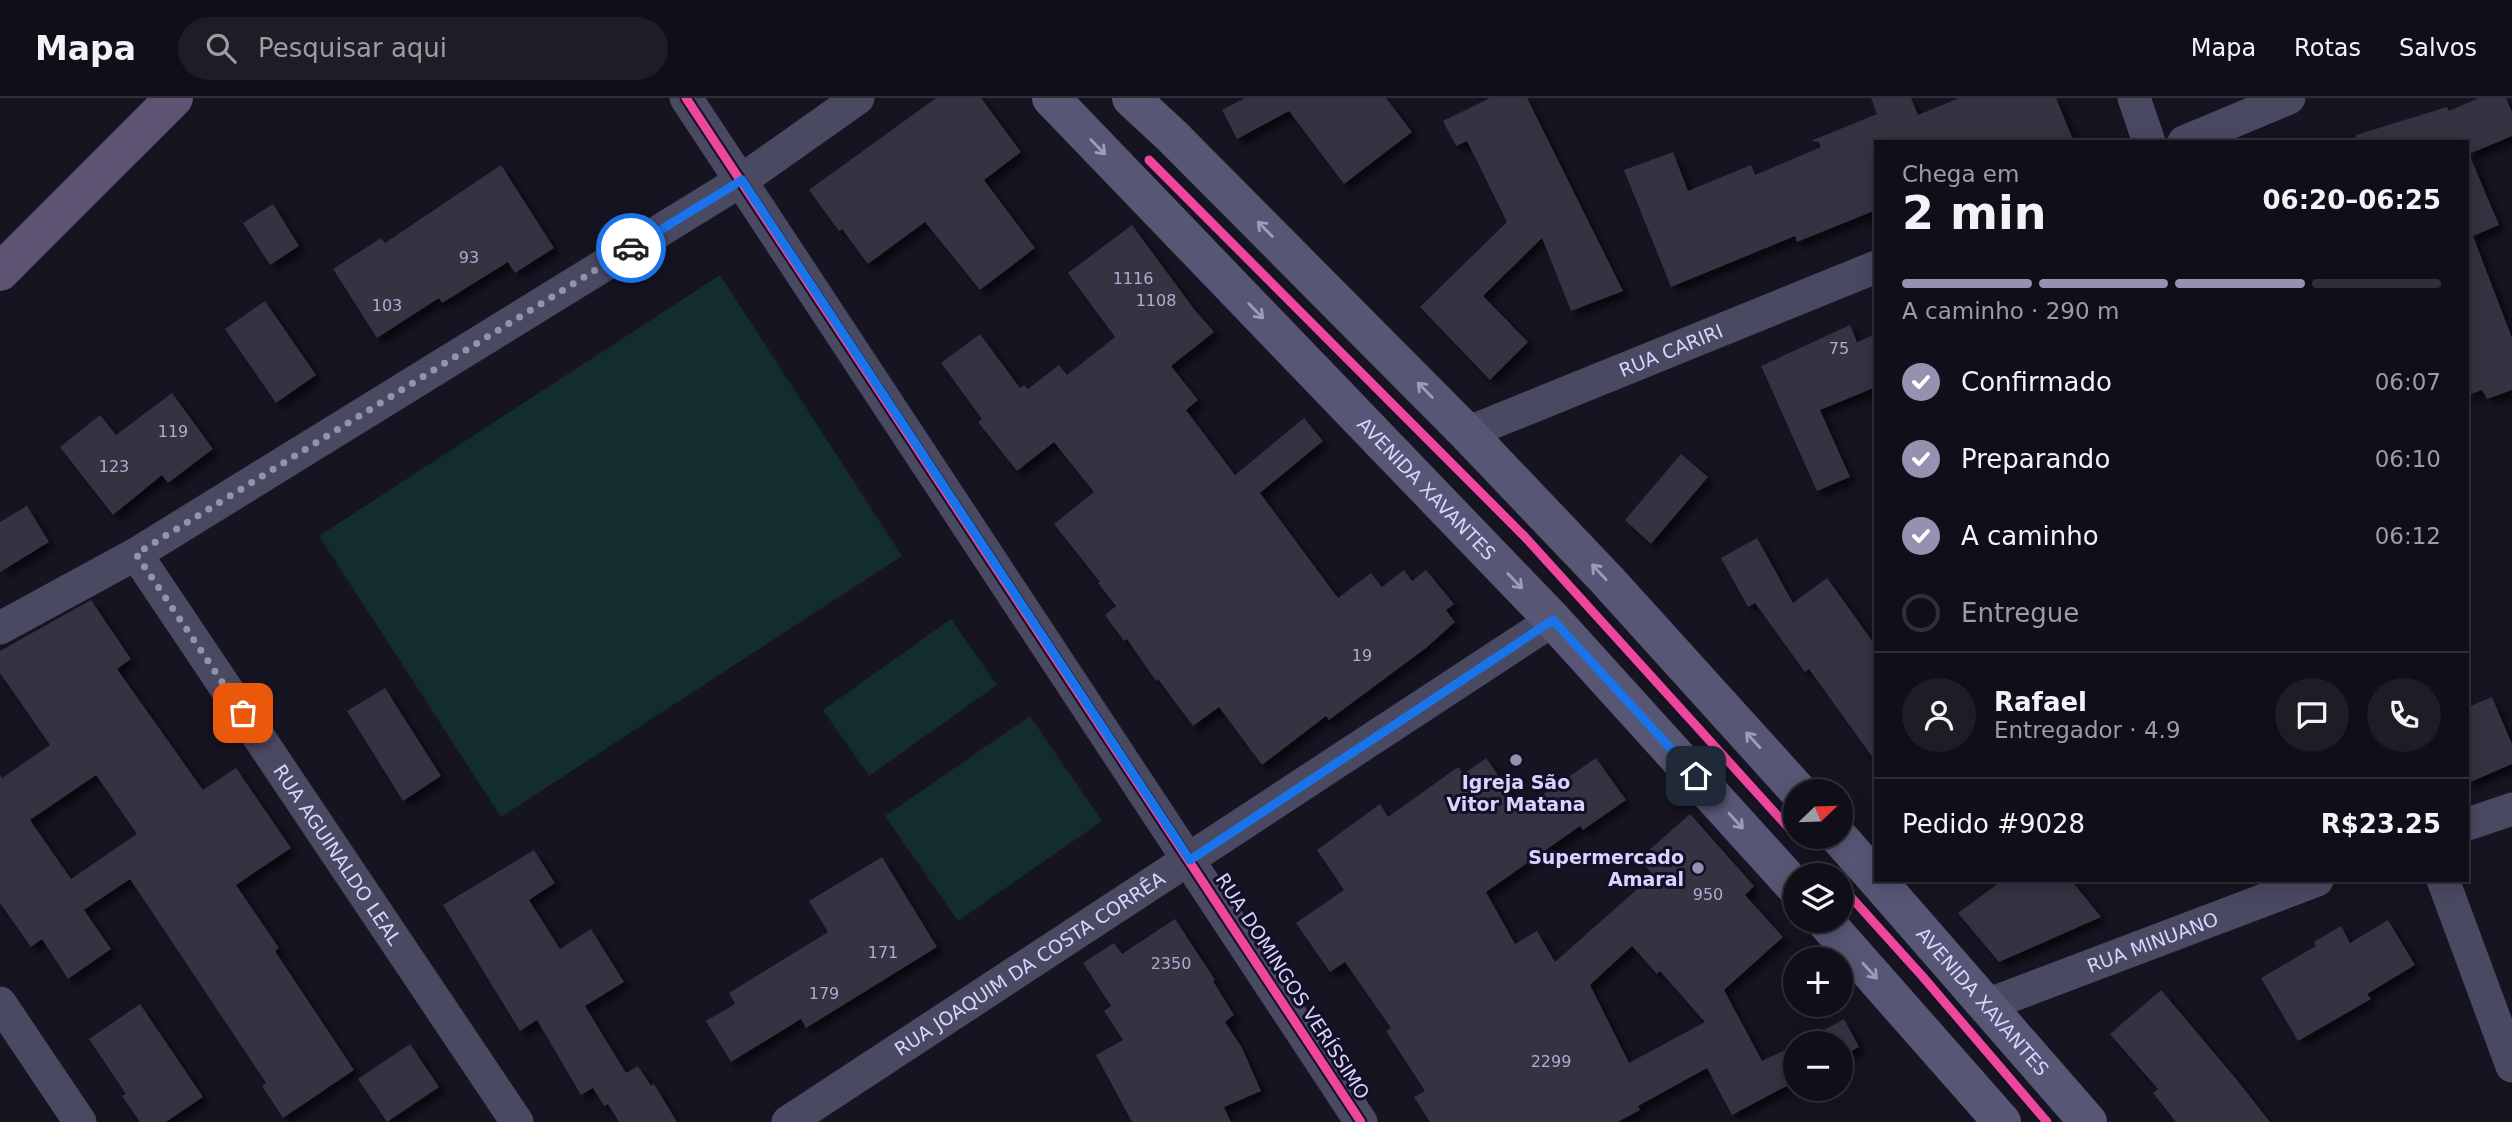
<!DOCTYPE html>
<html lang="pt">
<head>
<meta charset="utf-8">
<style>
  :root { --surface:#100f19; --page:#1e1d26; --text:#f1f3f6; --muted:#9c9ca2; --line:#302f38; --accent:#9591b1 }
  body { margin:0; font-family:"DejaVu Sans",sans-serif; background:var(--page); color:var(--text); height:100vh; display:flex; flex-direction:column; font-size:26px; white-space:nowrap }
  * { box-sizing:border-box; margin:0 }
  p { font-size:23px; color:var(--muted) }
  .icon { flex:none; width:38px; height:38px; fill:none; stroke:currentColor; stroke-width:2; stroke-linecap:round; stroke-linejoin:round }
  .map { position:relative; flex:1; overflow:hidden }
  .details { position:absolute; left:1874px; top:42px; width:595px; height:742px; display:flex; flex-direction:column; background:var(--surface); border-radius:0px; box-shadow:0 4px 18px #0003,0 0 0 2px var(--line) }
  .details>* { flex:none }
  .needle { width:46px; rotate:67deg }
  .fabs { position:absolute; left:1783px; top:681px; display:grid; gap:14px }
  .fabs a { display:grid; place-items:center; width:70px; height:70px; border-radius:50%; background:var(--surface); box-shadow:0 4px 18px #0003,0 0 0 2px var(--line); font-size:35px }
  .pin { position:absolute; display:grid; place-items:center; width:60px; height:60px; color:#fff; margin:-30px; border-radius:14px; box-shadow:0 4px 10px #0006 }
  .courier { position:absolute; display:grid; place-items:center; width:70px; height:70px; margin:-35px; border:5px solid #1a73e8; border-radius:50%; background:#fff; color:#222; box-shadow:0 2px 9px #0007 }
  .overview em { font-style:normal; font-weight:700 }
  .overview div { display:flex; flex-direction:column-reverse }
  .overview { display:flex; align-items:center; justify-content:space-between; height:119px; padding:0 28px }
  h1 { font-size:46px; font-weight:700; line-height:52px }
  .bar { display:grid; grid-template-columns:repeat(4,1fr); gap:10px 7px; align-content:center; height:84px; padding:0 28px }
  .bar i { height:9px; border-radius:5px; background:var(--line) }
  .bar .current { background:var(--accent) }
  .bar p { grid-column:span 4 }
  .line { display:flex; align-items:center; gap:18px; padding:0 28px; border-top:2px solid var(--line) }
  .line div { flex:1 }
  .round { display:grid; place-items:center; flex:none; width:74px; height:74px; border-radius:37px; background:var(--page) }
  ol { padding:0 28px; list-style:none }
  li { display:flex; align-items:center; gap:21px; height:77px }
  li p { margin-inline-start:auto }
  li .icon { padding:7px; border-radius:50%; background:var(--accent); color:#fff; stroke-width:4 }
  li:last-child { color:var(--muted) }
  li i { width:38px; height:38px; border:4px solid var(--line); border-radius:50% }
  header { display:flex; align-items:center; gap:42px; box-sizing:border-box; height:98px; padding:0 35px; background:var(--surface); border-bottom:2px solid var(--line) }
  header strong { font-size:33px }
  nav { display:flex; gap:38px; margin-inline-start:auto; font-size:24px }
  .search { width:490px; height:63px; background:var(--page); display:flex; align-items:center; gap:18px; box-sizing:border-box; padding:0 24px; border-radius:38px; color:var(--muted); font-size:26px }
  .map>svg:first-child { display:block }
  .green { fill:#132c2d }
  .building { fill:#343243; fill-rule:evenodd; filter:url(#shadow) }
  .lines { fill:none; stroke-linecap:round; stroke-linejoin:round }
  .street { stroke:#4a4962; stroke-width:33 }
  .secondary { stroke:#575674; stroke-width:38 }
  .primary { stroke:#5e5373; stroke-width:38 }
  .cycleway-casing { stroke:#130f26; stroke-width:13 }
  .cycleway { stroke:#ed469a; stroke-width:9 }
  .oneway { stroke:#9e9bc0 }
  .done { stroke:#9591b1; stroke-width:7; stroke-dasharray:0 12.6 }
  .route { stroke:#1a73e8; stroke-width:9 }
  .poi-dot { fill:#9591b1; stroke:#130f26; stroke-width:2.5 }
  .labels { text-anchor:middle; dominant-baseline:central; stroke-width:6; stroke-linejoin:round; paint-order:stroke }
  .number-label { font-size:16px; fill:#b0acd0 }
  .street-label { font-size:19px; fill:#d9d4ff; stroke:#130f26 }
  .poi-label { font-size:19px; font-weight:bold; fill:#d9d4ff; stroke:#130f26 }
</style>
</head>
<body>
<header>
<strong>Mapa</strong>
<div class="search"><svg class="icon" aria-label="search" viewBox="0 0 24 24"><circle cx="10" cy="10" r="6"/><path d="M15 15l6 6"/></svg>Pesquisar aqui</div>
<nav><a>Mapa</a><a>Rotas</a><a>Salvos</a></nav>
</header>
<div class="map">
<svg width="2512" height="1024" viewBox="0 0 2512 1024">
  <defs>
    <filter id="shadow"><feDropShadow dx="6" dy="6" stdDeviation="3.5" flood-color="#0009"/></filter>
  </defs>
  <rect width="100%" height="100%" fill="#161421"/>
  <path class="green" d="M 720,177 L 902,458 L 501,719 L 319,438 Z
    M 951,521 L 997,587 L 869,678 L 823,612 Z
    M 1030,618 L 1102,723 L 958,823 L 885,718 Z"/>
  <path class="building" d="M 936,0 L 981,0 L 1021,54 L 984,82 L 1035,150 L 980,192 L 925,124 L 868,166 L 842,131 L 839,133 L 809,92 Z
    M 1245,0 L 1386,0 L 1412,34 L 1344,86 L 1289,13 L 1237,41 L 1222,12 Z
    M 1490,0 L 1527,0 L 1623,193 L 1571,213 L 1542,140 L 1483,198 L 1528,244 L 1490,282 L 1420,209 L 1507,124 L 1467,43 L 1456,48 L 1443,23 Z
    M 1871,0 L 1911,0 L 1918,17 L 1959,0 L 2056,0 L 2074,44 L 1876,44 L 1876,112 L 1797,144 L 1795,138 L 1671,189 L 1624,72 L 1673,54 L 1688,93 L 1751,67 L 1755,77 L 1821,49 L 1819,44 L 1811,43 L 1877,16 Z
    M 2479,0 L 2506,0 L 2512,14 L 2512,38 L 2469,56 L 2499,127 L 2473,138 L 2512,240 L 2512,292 L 2487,301 L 2482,292 L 2468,297 L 2468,44 L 2357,44 L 2356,37 L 2447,9 L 2449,13 Z
    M 501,67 L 554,150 L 515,175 L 508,164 L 442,205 L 439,200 L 377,240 L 333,171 L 381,140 L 385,145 Z
    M 273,106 L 299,148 L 270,167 L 243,125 Z
    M 1132,127 L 1194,211 L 1214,234 L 1171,268 L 1198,302 L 1186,312 L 1235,377 L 1304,320 L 1323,343 L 1260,395 L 1338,500 L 1371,475 L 1382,489 L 1404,472 L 1412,483 L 1426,472 L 1454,506 L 1446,512 L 1455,524 L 1426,550 L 1329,622 L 1326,618 L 1262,667 L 1219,609 L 1193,628 L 1158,581 L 1156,583 L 1127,541 L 1124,543 L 1105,517 L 1116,508 L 1098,485 L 1100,484 L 1054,426 L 1094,394 L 1054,344 L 1017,373 L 978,324 L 982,321 L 941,265 L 980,236 L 1020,290 L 1024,287 L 1028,291 L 1059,267 L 1067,277 L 1115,239 L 1068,175 Z
    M 265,203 L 316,277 L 276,305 L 225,231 Z
    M 1850,227 L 1857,244 L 1876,236 L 1876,289 L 1820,312 L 1850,379 L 1817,393 L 1761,268 Z
    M 172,295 L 213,351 L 168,385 L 162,377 L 113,417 L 60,349 L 100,317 L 116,337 Z
    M 1681,356 L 1708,379 L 1651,446 L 1625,422 Z
    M 27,408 L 49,444 L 0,474 L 0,424 Z
    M 1757,440 L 1793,505 L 1827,480 L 1876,548 L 1876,664 L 1809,571 L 1805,574 L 1755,505 L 1748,509 L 1721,460 Z
    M 91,502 L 131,561 L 117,571 L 203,692 L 236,670 L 291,750 L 236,787 L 279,850 L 275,853 L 354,972 L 283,1020 L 262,988 L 266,985 L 130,781 L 84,812 L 111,851 L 68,881 L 42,841 L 31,849 L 0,805 L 0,677 L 2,680 L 50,647 L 0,575 L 0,553 ZM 96,677 L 137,736 L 71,781 L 30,722 Z
    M 385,590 L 441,678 L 403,703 L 347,613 Z
    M 2492,599 L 2512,646 L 2512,666 L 2468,685 L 2468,609 Z
    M 1486,660 L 1522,711 L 1596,660 L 1626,702 L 1583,732 L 1580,728 L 1486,794 L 1515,846 L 1537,833 L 1555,864 L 1653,777 L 1639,761 L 1690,716 L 1754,788 L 1745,797 L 1783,839 L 1724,892 L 1762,963 L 1796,947 L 1796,983 L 1732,1017 L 1707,970 L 1638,1008 L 1640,1012 L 1618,1024 L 1430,1024 L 1414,999 L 1425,993 L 1386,933 L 1391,930 L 1345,864 L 1330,874 L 1296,825 L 1344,792 L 1317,752 L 1380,706 L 1388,719 L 1458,669 L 1464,676 ZM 1632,848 L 1657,876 L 1660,873 L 1705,924 L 1629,965 L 1590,887 Z
    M 534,752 L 555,785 L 529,802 L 560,851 L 591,831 L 624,884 L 585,908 L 626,975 L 638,968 L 651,988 L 654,986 L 677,1024 L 619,1024 L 608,1006 L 604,1008 L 593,990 L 581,997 L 537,922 L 520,933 L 443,807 Z
    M 882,759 L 937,849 L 806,930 L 801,921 L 731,964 L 706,923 L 735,906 L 729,895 L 828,834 L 809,803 Z
    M 2003,782 L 2071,782 L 2101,819 L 1999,864 L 1958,815 Z
    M 1175,821 L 1215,882 L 1213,883 L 1234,917 L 1225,924 L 1242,950 L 1261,993 L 1224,1009 L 1231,1024 L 1132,1024 L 1096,957 L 1123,942 L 1104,913 L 1111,908 L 1083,865 L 1114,845 L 1122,856 Z
    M 2388,822 L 2415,867 L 2367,896 L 2371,901 L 2298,943 L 2261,880 L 2316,848 L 2314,844 L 2341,828 L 2350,845 Z
    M 2161,892 L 2237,982 L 2270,1024 L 2176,1024 L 2153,995 L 2158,991 L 2110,936 Z
    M 140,906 L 203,999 L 166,1024 L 140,1024 L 122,998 L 126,996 L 89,941 Z
    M 1844,921 L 1859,949 L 1841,959 L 1841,945 L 1800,945 Z
    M 410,946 L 439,989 L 387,1024 L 358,981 Z"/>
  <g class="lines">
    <g class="street">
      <path d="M 686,0 L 1361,1024"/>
      <path d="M 2134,0 L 2149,44"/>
      <path d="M 2184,44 L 2289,0"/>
      <path id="s1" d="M 1467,335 L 1876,169"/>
      <path id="s2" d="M 136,456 L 517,1024"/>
      <path d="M 0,530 L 136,456 L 742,82 L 858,0"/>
      <path d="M 2468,726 L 2512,711"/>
      <path d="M 2443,782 L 2512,968"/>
      <path d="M 0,905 L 80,1024"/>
      <path id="s3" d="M 1987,907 L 2317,782"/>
      <path id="s4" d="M 788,1024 L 1553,522"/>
    </g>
    <g class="secondary">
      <path id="s5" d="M 1051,0 L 1553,522 L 1796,790"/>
      <path d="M 1131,0 L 1172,38 L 1467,335 L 1607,482 L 1798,693"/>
      <path d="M 1838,738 L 1876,781"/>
      <path id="s6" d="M 1877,782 L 2088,1024"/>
      <path d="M 1824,822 L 2002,1024"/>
    </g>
    <path class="primary" d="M 0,174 L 174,0"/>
    <defs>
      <path id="cycleway" d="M 686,0 L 1361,1024
        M 1149,62 L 1525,439 L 1796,738
        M 1841,788 L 1923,879 L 2047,1024"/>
    </defs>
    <use href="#cycleway" class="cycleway-casing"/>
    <use href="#cycleway" class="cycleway"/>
  </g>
  <defs><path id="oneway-shaft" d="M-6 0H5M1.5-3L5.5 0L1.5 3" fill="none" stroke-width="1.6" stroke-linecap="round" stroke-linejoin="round" transform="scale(1.75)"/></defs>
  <g class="oneway">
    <use href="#oneway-shaft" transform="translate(1098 49) rotate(46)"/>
    <use href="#oneway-shaft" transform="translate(1265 131) rotate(-135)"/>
    <use href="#oneway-shaft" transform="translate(1256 213) rotate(46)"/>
    <use href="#oneway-shaft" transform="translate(1425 292) rotate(-135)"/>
    <use href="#oneway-shaft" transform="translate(1599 474) rotate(-133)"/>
    <use href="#oneway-shaft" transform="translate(1515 483) rotate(46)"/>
    <use href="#oneway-shaft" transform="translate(1753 642) rotate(-132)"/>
    <use href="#oneway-shaft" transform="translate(1736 723) rotate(48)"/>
    <use href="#oneway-shaft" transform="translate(1870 873) rotate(48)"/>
  </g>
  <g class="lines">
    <path class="done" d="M 243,615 L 136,456 L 631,150"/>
    <path class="route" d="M 631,150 L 742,82 L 1190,762 L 1553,522 L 1696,678"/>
  </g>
  <g class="poi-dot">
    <circle cx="1516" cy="662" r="7"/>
    <circle cx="1698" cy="770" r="7"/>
  </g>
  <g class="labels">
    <g class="number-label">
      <text x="469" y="159">93</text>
      <text x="1133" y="180">1116</text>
      <text x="1156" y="202">1108</text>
      <text x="387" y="207">103</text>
      <text x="1839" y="250">75</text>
      <text x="173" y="333">119</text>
      <text x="114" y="368">123</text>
      <text x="1362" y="557">19</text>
      <text x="1708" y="796">950</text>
      <text x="883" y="854">171</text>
      <text x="1171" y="865">2350</text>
      <text x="824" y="895">179</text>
      <text x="1551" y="963">2299</text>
    </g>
    <g class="street-label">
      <text stroke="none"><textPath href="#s1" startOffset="220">RUA CARIRI</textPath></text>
      <text stroke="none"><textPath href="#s5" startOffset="542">AVENIDA XAVANTES</textPath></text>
      <text stroke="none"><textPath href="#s2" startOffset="362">RUA AGUINALDO LEAL</textPath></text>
      <text stroke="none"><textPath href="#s3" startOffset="177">RUA MINUANO</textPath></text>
      <text stroke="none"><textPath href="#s4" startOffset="289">RUA JOAQUIM DA COSTA CORRÊA</textPath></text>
      <text transform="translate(1293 888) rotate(57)">RUA DOMINGOS VERÍSSIMO</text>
      <text stroke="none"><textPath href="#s6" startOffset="161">AVENIDA XAVANTES</textPath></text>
    </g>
    <g class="poi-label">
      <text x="1516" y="684">Igreja São<tspan x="1516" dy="22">Vitor Matana</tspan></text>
      <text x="1684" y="759" text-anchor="end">Supermercado<tspan x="1684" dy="22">Amaral</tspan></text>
    </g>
  </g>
</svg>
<div class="fabs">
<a><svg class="needle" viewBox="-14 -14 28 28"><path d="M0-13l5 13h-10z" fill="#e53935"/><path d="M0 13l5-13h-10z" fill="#9c9ca2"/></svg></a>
<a><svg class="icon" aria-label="layers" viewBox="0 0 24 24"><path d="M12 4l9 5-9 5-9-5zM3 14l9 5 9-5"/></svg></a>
<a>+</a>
<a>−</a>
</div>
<div class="pin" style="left:243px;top:615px;background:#ea580c"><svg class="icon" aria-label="bag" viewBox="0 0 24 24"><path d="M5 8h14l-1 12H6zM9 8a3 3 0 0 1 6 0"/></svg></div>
<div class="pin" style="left:1696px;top:678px;background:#1f2937"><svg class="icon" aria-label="home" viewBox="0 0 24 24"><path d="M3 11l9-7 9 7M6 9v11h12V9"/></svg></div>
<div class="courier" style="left:631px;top:150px"><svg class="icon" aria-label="car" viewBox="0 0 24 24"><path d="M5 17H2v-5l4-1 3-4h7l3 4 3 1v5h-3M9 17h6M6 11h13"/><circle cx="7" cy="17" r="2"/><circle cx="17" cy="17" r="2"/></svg></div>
<section class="details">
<div class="overview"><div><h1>2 min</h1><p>Chega em</p></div><em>06:20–06:25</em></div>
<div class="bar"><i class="current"></i><i class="current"></i><i class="current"></i><i></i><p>A caminho · 290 m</p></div>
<ol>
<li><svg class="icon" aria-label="check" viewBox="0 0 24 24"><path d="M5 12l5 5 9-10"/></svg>Confirmado<p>06:07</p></li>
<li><svg class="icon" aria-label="check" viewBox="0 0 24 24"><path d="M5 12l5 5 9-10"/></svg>Preparando<p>06:10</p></li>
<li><svg class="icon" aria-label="check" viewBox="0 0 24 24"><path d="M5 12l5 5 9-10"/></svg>A caminho<p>06:12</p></li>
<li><i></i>Entregue</li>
</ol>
<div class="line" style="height:126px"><a class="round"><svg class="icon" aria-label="person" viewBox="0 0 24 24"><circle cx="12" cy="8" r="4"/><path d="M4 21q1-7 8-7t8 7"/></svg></a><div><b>Rafael</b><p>Entregador · 4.9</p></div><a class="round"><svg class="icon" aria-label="chat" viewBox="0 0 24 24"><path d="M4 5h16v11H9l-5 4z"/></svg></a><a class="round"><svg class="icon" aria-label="phone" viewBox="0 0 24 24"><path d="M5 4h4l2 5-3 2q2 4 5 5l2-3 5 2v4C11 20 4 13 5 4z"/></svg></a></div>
<div class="line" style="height:91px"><div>Pedido #9028</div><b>R$23.25</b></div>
</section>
</div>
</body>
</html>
